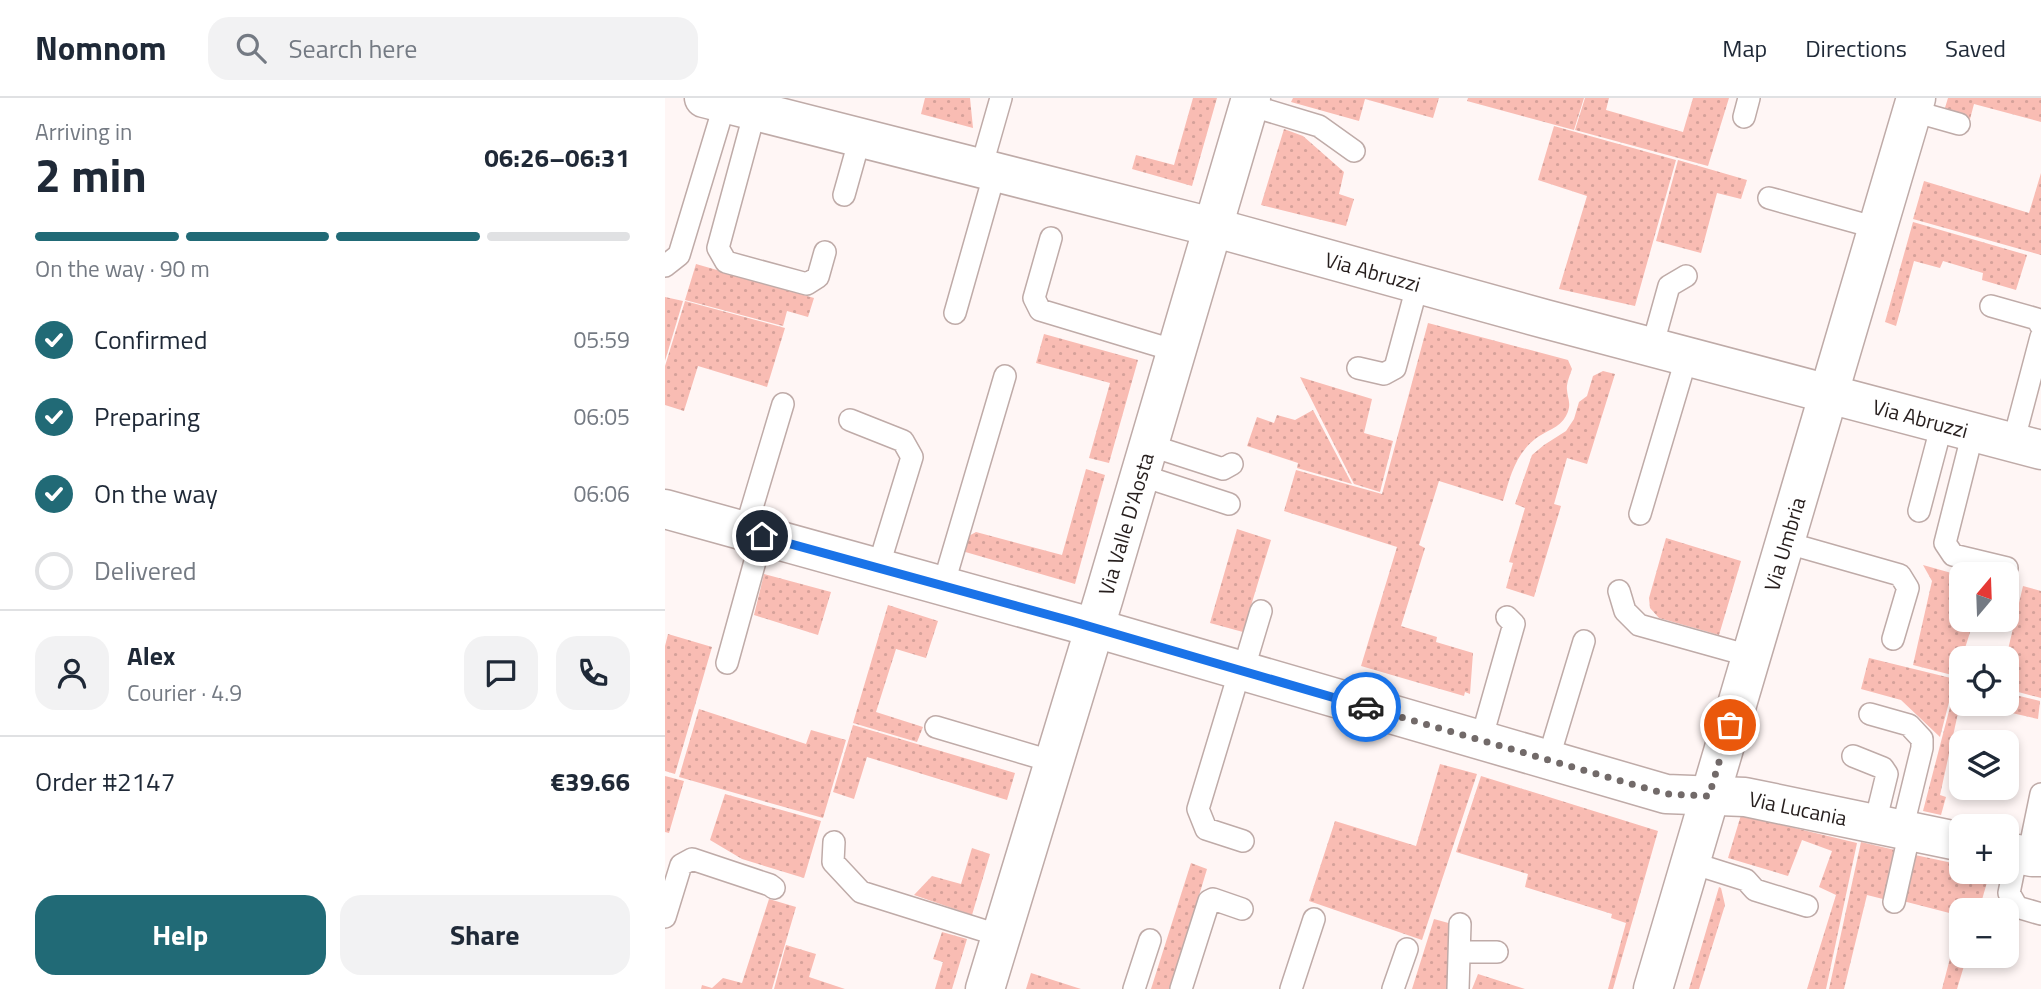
<!DOCTYPE html>
<html lang="en">
<head>
<meta charset="utf-8">
<style>
  :root { --surface:#fff; --page:#f2f2f3; --text:#1f2937; --muted:#747a83; --line:#e0e1e3; --accent:#216a76 }
  body { margin:0; font-family:"Titillium Web",sans-serif; background:var(--page); color:var(--text); height:100vh; display:flex; flex-direction:column; font-size:26px; white-space:nowrap }
  * { box-sizing:border-box; margin:0 }
  p { font-size:23px; color:var(--muted) }
  .icon { flex:none; width:38px; height:38px; fill:none; stroke:currentColor; stroke-width:2; stroke-linecap:round; stroke-linejoin:round }
  .map { position:relative; flex:1; overflow:hidden }
  .details { display:flex; flex-direction:column; background:var(--surface); width:665px }
  .details>* { flex:none }
  .needle { width:46px; rotate:19deg }
  .fabs { position:absolute; left:1284px; top:464px; display:grid; gap:14px }
  .fabs a { display:grid; place-items:center; width:70px; height:70px; border-radius:14px; background:var(--surface); box-shadow:0 4px 10px #0003; font-size:35px }
  .pin { position:absolute; display:grid; place-items:center; width:60px; height:60px; color:#fff; margin:-30px; border:4px solid #fff; border-radius:50%; box-shadow:0 2px 7px #0007 }
  .courier { position:absolute; display:grid; place-items:center; width:70px; height:70px; margin:-35px; border:5px solid #1a73e8; border-radius:50%; background:#fff; color:#222; box-shadow:0 2px 9px #0007 }
  .headline em { font-style:normal; font-weight:700 }
  .headline div { display:flex; flex-direction:column-reverse }
  .headline { display:flex; align-items:center; justify-content:space-between; height:119px; padding:0 35px }
  h1 { font-size:46px; font-weight:700; line-height:52px }
  .bar { display:grid; grid-template-columns:repeat(4,1fr); gap:10px 7px; align-content:center; height:84px; padding:0 35px }
  .bar i { height:9px; border-radius:5px; background:var(--line) }
  .bar .current { background:var(--accent) }
  .bar p { grid-column:span 4 }
  .line { display:flex; align-items:center; gap:18px; padding:0 35px; border-top:2px solid var(--line) }
  .line div { flex:1 }
  .round { display:grid; place-items:center; flex:none; width:74px; height:74px; border-radius:21px; background:var(--page) }
  ol { padding:0 35px; list-style:none }
  li { display:flex; align-items:center; gap:21px; height:77px }
  li p { margin-inline-start:auto }
  li .icon { padding:7px; border-radius:50%; background:var(--accent); color:#fff; stroke-width:4 }
  li:last-child { color:var(--muted) }
  li i { width:38px; height:38px; border:4px solid var(--line); border-radius:50% }
  .action { display:flex; gap:14px; margin-top:auto; padding:14px 35px }
  .action a { flex:1; height:80px; border-radius:21px; background:var(--accent); color:#fff; font-size:28px; font-weight:700; line-height:80px; text-align:center }
  .action a+a { background:var(--page); color:var(--text) }
  header { display:flex; align-items:center; gap:42px; box-sizing:border-box; height:98px; padding:0 35px; background:var(--surface); border-bottom:2px solid var(--line) }
  header strong { font-size:33px }
  nav { display:flex; gap:38px; margin-inline-start:auto; font-size:24px }
  .search { width:490px; height:63px; background:var(--page); display:flex; align-items:center; gap:18px; box-sizing:border-box; padding:0 24px; border-radius:21px; color:var(--muted); font-size:26px }
  main { display:flex; flex:1; min-height:0 }
  .map>svg:first-child { display:block }
  .garden { fill:url(#garden-dots) }
  .lines { fill:none; stroke-linecap:round; stroke-linejoin:round }
  .lane-casing { stroke:#bfaba8; stroke-width:24 }
  .street-casing { stroke:#bfaba8; stroke-width:41 }
  .lane { stroke:#fff; stroke-width:21 }
  .street { stroke:#fff; stroke-width:38 }
  .done { stroke:#726a69; stroke-width:7; stroke-dasharray:0 12.6 }
  .route { stroke:#1a73e8; stroke-width:9 }
  .labels { text-anchor:middle; dominant-baseline:central; stroke-width:5; stroke-linejoin:round; paint-order:stroke }
  .street-label { font-size:21px; fill:#261e1d; stroke:#fff }
</style>
</head>
<body>
<header>
<strong>Nomnom</strong>
<div class="search"><svg class="icon" aria-label="search" viewBox="0 0 24 24"><circle cx="10" cy="10" r="6"/><path d="M15 15l6 6"/></svg>Search here</div>
<nav><a>Map</a><a>Directions</a><a>Saved</a></nav>
</header>
<main>
<section class="details">
<div class="headline"><div><h1>2 min</h1><p>Arriving in</p></div><em>06:26–06:31</em></div>
<div class="bar"><i class="current"></i><i class="current"></i><i class="current"></i><i></i><p>On the way · 90 m</p></div>
<ol>
<li><svg class="icon" aria-label="check" viewBox="0 0 24 24"><path d="M5 12l5 5 9-10"/></svg>Confirmed<p>05:59</p></li>
<li><svg class="icon" aria-label="check" viewBox="0 0 24 24"><path d="M5 12l5 5 9-10"/></svg>Preparing<p>06:05</p></li>
<li><svg class="icon" aria-label="check" viewBox="0 0 24 24"><path d="M5 12l5 5 9-10"/></svg>On the way<p>06:06</p></li>
<li><i></i>Delivered</li>
</ol>
<div class="line" style="height:126px"><a class="round"><svg class="icon" aria-label="person" viewBox="0 0 24 24"><circle cx="12" cy="8" r="4"/><path d="M4 21q1-7 8-7t8 7"/></svg></a><div><b>Alex</b><p>Courier · 4.9</p></div><a class="round"><svg class="icon" aria-label="chat" viewBox="0 0 24 24"><path d="M4 5h16v11H9l-5 4z"/></svg></a><a class="round"><svg class="icon" aria-label="phone" viewBox="0 0 24 24"><path d="M5 4h4l2 5-3 2q2 4 5 5l2-3 5 2v4C11 20 4 13 5 4z"/></svg></a></div>
<div class="line" style="height:91px"><div>Order #2147</div><b>€39.66</b></div>
<div class="action"><a>Help</a><a>Share</a></div>
</section>
<div class="map">
<svg width="1376" height="891" viewBox="0 0 1376 891">
  <defs>
    <pattern id="garden-dots" width="8" height="8" patternUnits="userSpaceOnUse" patternTransform="scale(1.75)"><rect width="8" height="8" fill="#f9bcb3"/><path d="M2 2h.1M6 6h.1" fill="none" stroke="#d5a19a" stroke-width="1.8" stroke-linecap="round"/></pattern>
  </defs>
  <rect width="100%" height="100%" fill="#fff6f5"/>
  <path class="garden" d="M 260,0 L 305,0 L 308,30 L 256,16 Z
    M 528,0 L 552,0 L 527,88 L 467,71 L 471,57 L 509,67 Z
    M 628,0 L 774,0 L 768,20 L 700,1 L 694,23 L 626,4 Z
    M 803,0 L 919,0 L 909,32 L 802,3 Z
    M 920,0 L 944,0 L 941,12 L 1018,34 L 1028,0 L 1064,0 L 1043,68 L 910,32 Z
    M 1283,0 L 1376,0 L 1376,24 L 1309,6 L 1305,21 L 1279,13 Z
    M 889,28 L 1011,62 L 970,208 L 894,191 L 922,98 L 873,82 Z
    M 619,31 L 638,38 L 679,74 L 674,96 L 689,101 L 681,128 L 596,107 Z
    M 1013,62 L 1082,82 L 1076,101 L 1052,95 L 1036,155 L 991,143 Z
    M 1376,75 L 1376,157 L 1248,121 L 1259,83 L 1364,115 Z
    M 1248,124 L 1362,157 L 1351,192 L 1317,182 L 1318,175 L 1278,163 L 1275,170 L 1249,163 L 1231,228 L 1220,224 Z
    M 31,166 L 149,200 L 143,219 L 122,213 L 118,228 L 20,202 Z
    M 0,199 L 18,203 L 0,263 Z
    M 20,203 L 120,230 L 102,289 L 33,268 L 19,313 L 0,307 L 0,268 Z
    M 763,225 L 903,262 L 907,271 C 905,277 901,286 902,292 C 903,303 907,306 901,318 C 895,330 880,333 870,341 C 850,357 845,379 838,403 L 774,383 L 754,447 L 760,450 L 736,528 L 772,539 L 771,544 L 808,555 L 805,596 L 800,594 L 799,598 L 696,568 L 732,449 L 619,413 L 631,372 L 717,396 Z
    M 379,236 L 473,262 L 444,365 L 424,360 L 445,285 L 371,265 Z
    M 938,273 L 950,276 L 922,366 L 902,360 L 889,406 L 896,408 L 869,499 L 841,490 L 848,465 L 844,464 L 860,410 L 850,406 L 867,357 L 879,347 L 901,333 L 909,321 L 914,304 L 922,298 L 928,278 Z
    M 635,279 L 707,301 L 699,335 L 728,343 L 715,394 L 689,386 Z
    M 648,312 L 687,386 L 632,370 L 633,365 L 582,348 L 592,319 L 609,325 L 612,317 L 630,322 Z
    M 421,371 L 440,377 L 410,486 L 297,453 L 300,440 L 311,434 L 397,457 Z
    M 572,431 L 606,442 L 578,534 L 545,525 Z
    M 1001,440 L 1076,463 L 1054,537 L 994,520 L 985,510 L 984,500 Z
    M 1258,467 L 1297,478 L 1297,522 L 1309,522 L 1291,578 L 1248,567 L 1267,483 Z
    M 99,476 L 166,494 L 153,537 L 89,517 Z
    M 1358,488 L 1376,493 L 1376,600 L 1342,591 L 1341,560 Z
    M 223,507 L 273,523 L 261,560 L 231,551 L 211,614 L 258,629 L 252,644 L 188,625 Z
    M 3,536 L 47,549 L 10,676 L 0,673 L 0,548 Z
    M 1204,560 L 1290,581 L 1275,639 L 1236,602 L 1196,591 Z
    M 1292,582 L 1297,583 L 1297,606 L 1342,606 L 1342,595 L 1375,603 L 1373,621 L 1311,607 L 1307,618 L 1293,615 L 1275,697 L 1281,699 L 1276,717 L 1258,713 Z
    M 34,611 L 141,646 L 146,632 L 181,642 L 158,720 L 14,679 Z
    M 188,627 L 350,675 L 342,702 L 202,659 L 189,701 L 168,694 Z
    M 775,666 L 812,676 L 757,842 L 644,803 L 670,723 L 751,748 Z
    M 0,678 L 19,683 L 4,735 L 0,734 Z
    M 816,678 L 993,733 L 948,891 L 943,891 L 961,825 L 946,820 L 947,816 L 860,789 L 863,776 L 791,754 Z
    M 60,696 L 156,723 L 139,780 L 77,761 L 45,742 Z
    M 1076,717 L 1192,745 L 1161,891 L 1142,891 L 1171,797 L 1154,789 L 1167,753 L 1137,742 L 1123,778 L 1063,760 Z
    M 1196,744 L 1230,752 L 1218,801 L 1202,797 L 1179,891 L 1164,891 Z
    M 307,750 L 325,756 L 307,817 L 249,797 L 267,778 L 296,786 Z
    M 1250,757 L 1297,767 L 1297,774 L 1325,774 L 1314,812 L 1297,812 L 1297,858 L 1302,858 L 1292,891 L 1277,891 L 1296,818 L 1238,803 Z
    M 526,765 L 542,771 L 506,891 L 486,891 Z
    M 1054,789 L 1056,790 L 1060,807 L 1034,891 L 1024,891 Z
    M 104,801 L 131,809 L 107,891 L 36,891 L 37,887 L 47,890 L 58,880 L 77,885 Z
    M 769,821 L 787,826 L 785,891 L 747,891 Z
    M 277,834 L 302,841 L 287,891 L 270,891 L 278,864 L 268,861 Z
    M 121,847 L 151,856 L 144,879 L 180,891 L 109,891 Z
    M 366,875 L 416,891 L 361,891 Z
    M 813,876 L 860,891 L 807,891 Z"/>
  <g class="lines">
    <defs>
      <path id="lane" d="M 584,7 L 654,28 L 689,53
        M 90,13 L 53,150 L 61,164 L 142,186 L 153,179 L 160,154
        M 1248,13 L 1294,26
        M 1079,19 L 1084,0
        M 316,70 L 336,0
        M 179,97 L 195,40
        M 1104,100 L 1212,130
        M 386,140 L 369,200 L 375,212 L 511,253
        M 0,168 L 14,157 L 60,5
        M 1326,208 L 1372,221 L 1376,228
        M 290,215 L 330,74
        M 987,249 L 1004,188 L 1021,178
        M 693,270 L 719,276 L 730,270 L 753,185
        M 185,322 L 238,343 L 247,359 L 213,470
        M 1308,334 L 1280,445 L 1288,457 L 1342,470
        M 1348,345 L 1376,239
        M 484,347 L 558,371 L 567,366
        M 475,377 L 564,406
        M 1254,413 L 1277,326
        M 975,416 L 1022,258
        M 80,433 L 118,306
        M 1119,444 L 1235,477 L 1243,490 L 1228,541
        M 278,488 L 340,278
        M 954,493 L 960,513 L 974,527 L 1085,558
        M 62,565 L 97,438
        M 575,572 L 533,711 L 541,731 L 578,743
        M 578,573 L 596,513
        M 1205,616 L 1244,627 L 1257,641 L 1257,650 L 1237,732
        M 271,629 L 389,664
        M 816,642 L 849,526 L 842,519
        M 1188,658 L 1218,670 L 1222,676 L 1210,725
        M 883,662 L 919,543
        M 169,744 L 168,764 L 196,794 L 336,838
        M 1352,756 L 1344,795 L 1352,809 L 1376,816
        M 1363,759 L 1376,696
        M 1024,764 L 1081,782 L 1090,792 L 1142,808
        M 1229,804 L 1245,733
        M 0,819 L 16,767 L 27,761 L 105,787 L 109,790
        M 795,854 L 832,854
        M 469,891 L 485,842
        M 516,891 L 544,803 L 548,801 L 577,811
        M 626,891 L 649,821
        M 728,891 L 742,851
        M 793,891 L 795,826"/>
      <g id="street">
        <path id="s1" d="M 39,0 L 547,129 L 880,221 L 1376,352"/>
        <path id="s2" d="M 0,411 L 430,530 L 1001,696 L 1080,699 L 1297,744"/>
        <path d="M 1342,754 L 1367,759 L 1376,759"/>
        <path id="s3" d="M 320,891 L 439,499 L 586,0"/>
        <path id="s4" d="M 988,891 L 1251,0"/>
      </g>
    </defs>
    <use href="#lane" class="lane-casing"/>
    <use href="#street" class="street-casing"/>
    <use href="#lane" class="lane"/>
    <use href="#street" class="street"/>
  </g>
  <g class="lines">
    <path class="done" d="M 701,609 L 1001,696 L 1044,698 L 1065,627"/>
    <path class="route" d="M 97,438 L 406,523 L 701,609"/>
  </g>
  <g class="labels">
    <g class="street-label">
      <text stroke="none"><textPath href="#s1" startOffset="691">Via Abruzzi</textPath></text>
      <text stroke="none"><textPath href="#s1" startOffset="1258">Via Abruzzi</textPath></text>
      <text stroke="none"><textPath href="#s3" startOffset="486">Via Valle D'Aosta</textPath></text>
      <text stroke="none"><textPath href="#s4" startOffset="464">Via Umbria</textPath></text>
      <text stroke="none"><textPath href="#s2" startOffset="1174">Via Lucania</textPath></text>
    </g>
  </g>
</svg>
<div class="fabs">
<a><svg class="needle" viewBox="-14 -14 28 28"><path d="M0-13l5 13h-10z" fill="#e53935"/><path d="M0 13l5-13h-10z" fill="#747a83"/></svg></a>
<a><svg class="icon" aria-label="locate" viewBox="0 0 24 24"><circle cx="12" cy="12" r="6"/><path d="M12 2v4M12 18v4M2 12h4M18 12h4"/></svg></a>
<a><svg class="icon" aria-label="layers" viewBox="0 0 24 24"><path d="M12 4l9 5-9 5-9-5zM3 14l9 5 9-5"/></svg></a>
<a>+</a>
<a>−</a>
</div>
<div class="pin" style="left:1065px;top:627px;background:#ea580c"><svg class="icon" aria-label="bag" viewBox="0 0 24 24"><path d="M5 8h14l-1 12H6zM9 8a3 3 0 0 1 6 0"/></svg></div>
<div class="pin" style="left:97px;top:438px;background:#1f2937"><svg class="icon" aria-label="home" viewBox="0 0 24 24"><path d="M3 11l9-7 9 7M6 9v11h12V9"/></svg></div>
<div class="courier" style="left:701px;top:609px"><svg class="icon" aria-label="car" viewBox="0 0 24 24"><path d="M5 17H2v-5l4-1 3-4h7l3 4 3 1v5h-3M9 17h6M6 11h13"/><circle cx="7" cy="17" r="2"/><circle cx="17" cy="17" r="2"/></svg></div>
</div>
</main>
</body>
</html>
